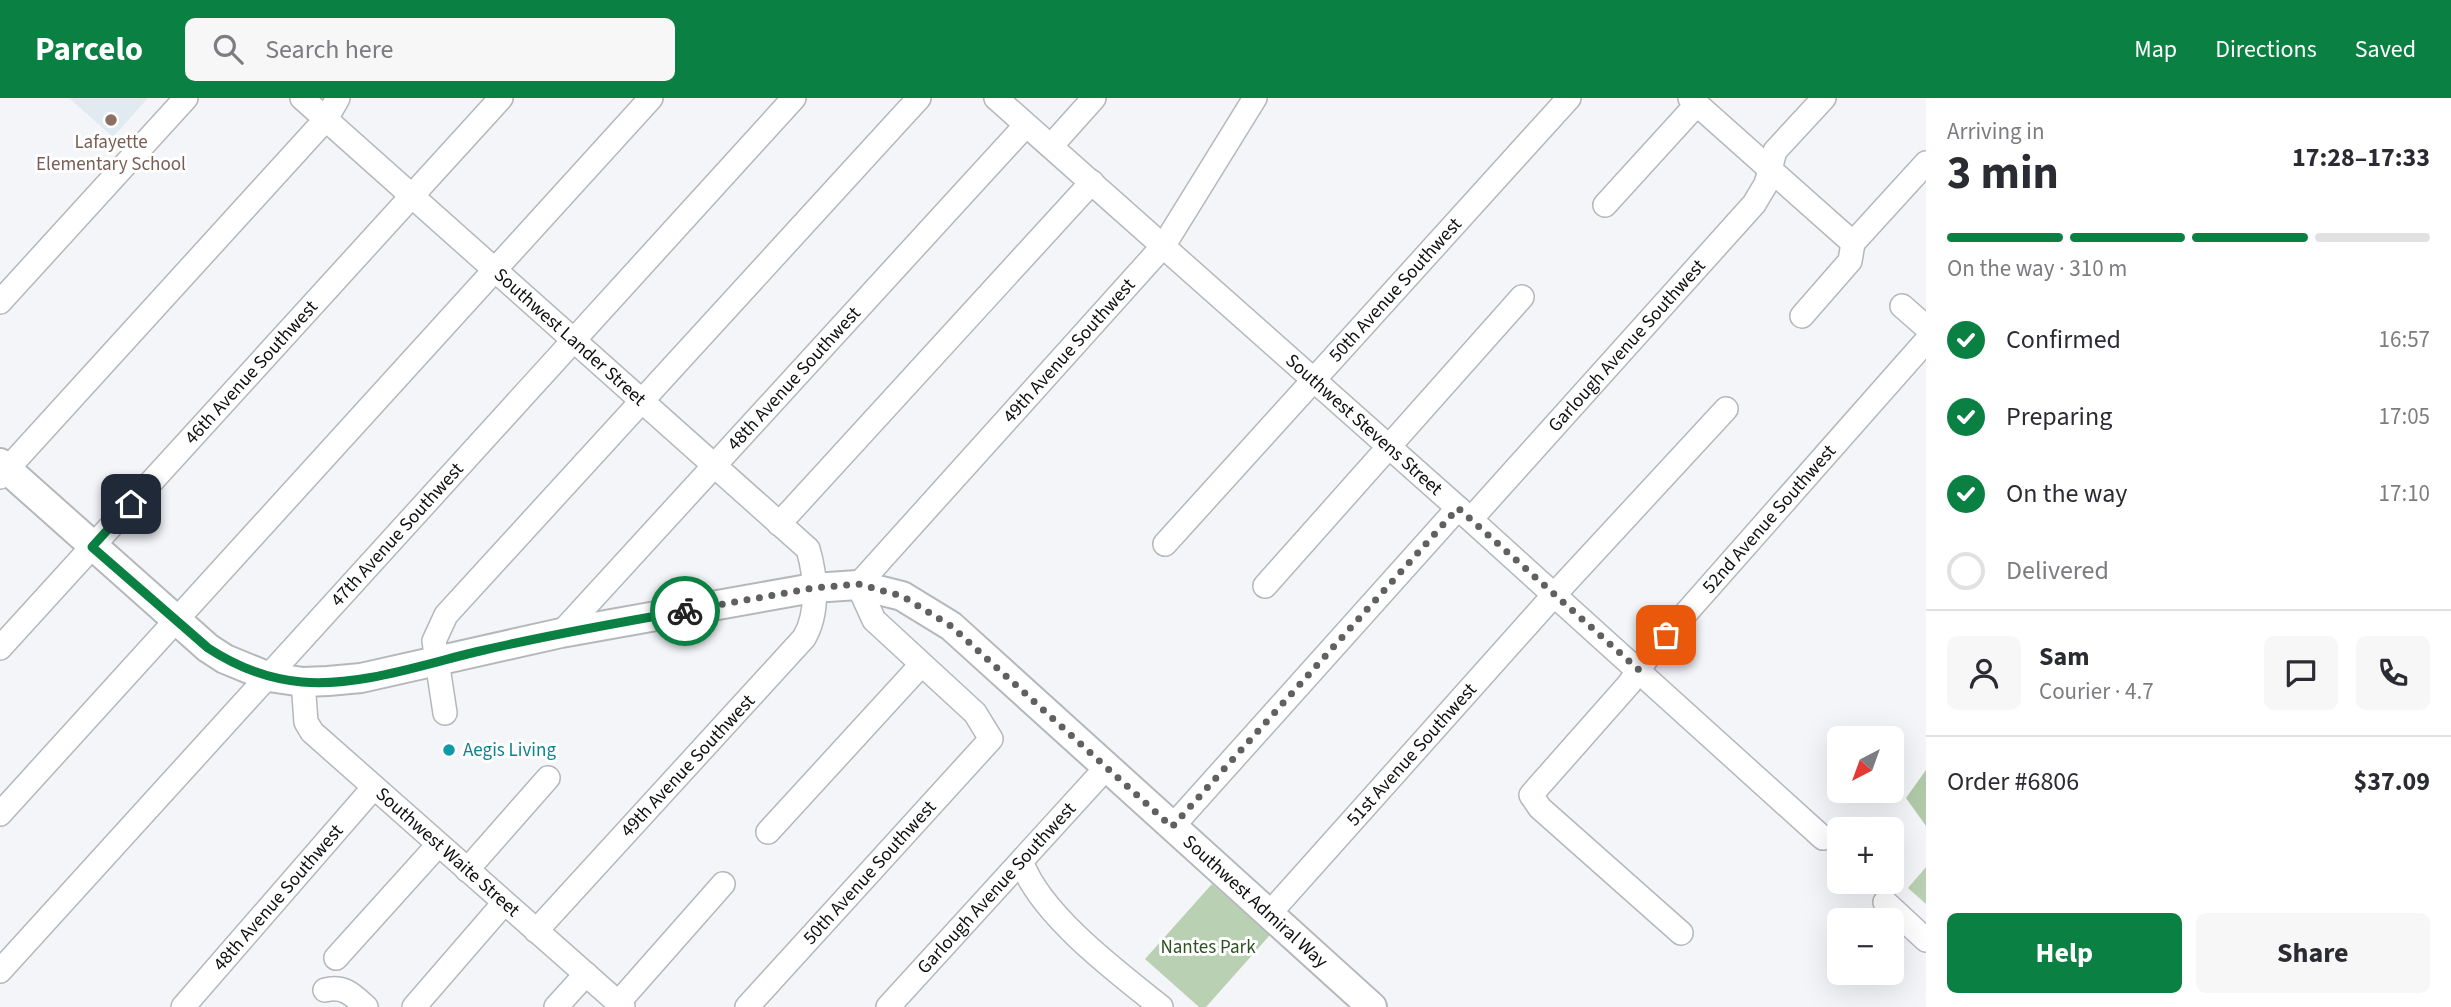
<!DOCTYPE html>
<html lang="en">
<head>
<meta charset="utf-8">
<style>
  :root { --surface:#fff; --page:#f7f7f7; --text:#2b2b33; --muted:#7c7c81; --line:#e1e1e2; --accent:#0b8043 }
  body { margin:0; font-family:"Source Sans 3",sans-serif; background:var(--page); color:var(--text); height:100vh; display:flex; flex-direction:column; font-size:26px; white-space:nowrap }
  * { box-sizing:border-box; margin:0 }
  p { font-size:23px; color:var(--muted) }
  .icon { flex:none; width:38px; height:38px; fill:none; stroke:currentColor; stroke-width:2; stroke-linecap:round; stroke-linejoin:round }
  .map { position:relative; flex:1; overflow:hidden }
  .sheet { display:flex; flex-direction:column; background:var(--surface); width:525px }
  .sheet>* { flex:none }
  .needle { width:46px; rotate:221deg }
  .buttons { position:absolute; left:1827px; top:628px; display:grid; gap:14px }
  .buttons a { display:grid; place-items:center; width:77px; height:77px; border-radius:10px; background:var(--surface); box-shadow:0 7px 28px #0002; font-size:35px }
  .pin { position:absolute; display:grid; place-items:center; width:60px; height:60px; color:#fff; margin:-30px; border-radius:14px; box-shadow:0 4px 10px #0006 }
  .courier { position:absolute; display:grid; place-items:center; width:70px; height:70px; margin:-35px; border:5px solid #0b8043; border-radius:50%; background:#fff; color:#222; box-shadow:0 2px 9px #0007 }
  .head em { font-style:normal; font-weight:700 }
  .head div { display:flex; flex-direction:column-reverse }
  .head { display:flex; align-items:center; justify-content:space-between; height:119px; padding:0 21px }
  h1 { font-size:46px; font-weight:700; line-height:52px }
  .bar { display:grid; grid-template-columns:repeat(4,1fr); gap:10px 7px; align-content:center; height:84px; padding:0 21px }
  .bar i { height:9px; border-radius:5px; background:var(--line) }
  .bar .on { background:var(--accent) }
  .bar p { grid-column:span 4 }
  .line { display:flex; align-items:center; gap:18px; padding:0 21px; border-top:2px solid var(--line) }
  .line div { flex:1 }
  .round { display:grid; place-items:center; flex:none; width:74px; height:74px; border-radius:10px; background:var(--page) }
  ol { padding:0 21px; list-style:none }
  li { display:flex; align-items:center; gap:21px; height:77px }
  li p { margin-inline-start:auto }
  li .icon { padding:7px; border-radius:50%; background:var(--accent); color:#fff; stroke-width:4 }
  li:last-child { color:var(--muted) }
  li i { width:38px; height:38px; border:4px solid var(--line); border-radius:50% }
  .action { display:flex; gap:14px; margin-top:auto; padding:14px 21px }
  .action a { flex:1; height:80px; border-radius:10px; background:var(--accent); color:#fff; font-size:28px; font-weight:700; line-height:80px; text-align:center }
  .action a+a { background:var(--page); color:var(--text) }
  header { display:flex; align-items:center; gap:42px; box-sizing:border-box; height:98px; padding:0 35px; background:var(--accent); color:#fff }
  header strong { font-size:33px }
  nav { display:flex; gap:38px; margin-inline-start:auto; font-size:24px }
  .search { width:490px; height:63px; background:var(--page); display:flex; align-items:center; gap:18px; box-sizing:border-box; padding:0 24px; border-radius:10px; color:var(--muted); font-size:26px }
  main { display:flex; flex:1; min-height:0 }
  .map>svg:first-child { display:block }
  .built { fill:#e1e9f1 }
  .green { fill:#b9d0b2 }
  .forest { fill:#b0caa9 }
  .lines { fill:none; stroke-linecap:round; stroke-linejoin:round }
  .minor-casing { stroke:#b5b8ba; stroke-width:26 }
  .major-casing { stroke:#b5b8ba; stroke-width:32 }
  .minor { stroke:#fff; stroke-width:23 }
  .major { stroke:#fff; stroke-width:28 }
  .done { stroke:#5e6061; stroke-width:7; stroke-dasharray:0 12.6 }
  .route { stroke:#0b8043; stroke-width:9 }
  .education-dot { fill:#8d6e63; stroke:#fff; stroke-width:2.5 }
  .culture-dot { fill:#0f9aa8; stroke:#fff; stroke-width:2.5 }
  .labels { text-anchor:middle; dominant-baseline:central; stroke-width:6; stroke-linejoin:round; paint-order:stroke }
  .education-label { font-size:19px; fill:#785e54; stroke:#fff }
  .street-label { font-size:19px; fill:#0e0f10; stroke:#fff }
  .culture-label { font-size:19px; fill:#0d838f; stroke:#fff; text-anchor:start }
  .park-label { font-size:19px; fill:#2e5122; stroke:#fff }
</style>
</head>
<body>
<header>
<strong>Parcelo</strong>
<div class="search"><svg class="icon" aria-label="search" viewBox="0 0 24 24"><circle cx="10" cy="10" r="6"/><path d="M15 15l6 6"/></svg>Search here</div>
<nav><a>Map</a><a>Directions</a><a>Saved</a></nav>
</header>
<main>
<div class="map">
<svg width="1926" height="909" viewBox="0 0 1926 909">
  <rect width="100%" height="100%" fill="#f3f5f8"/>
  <path class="built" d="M 69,0 L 148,0 L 113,39 Z"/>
  <path class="green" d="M 1926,769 L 1926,806 L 1908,790 Z
    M 1212,786 L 1270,837 L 1206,909 L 1199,909 L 1145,861 Z"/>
  <path class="forest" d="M 1926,672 L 1926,728 L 1906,700 Z"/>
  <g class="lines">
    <defs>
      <g id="minor">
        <path id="s1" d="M 302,0 L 808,451 C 816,478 819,515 804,540 L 536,833"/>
        <path id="s2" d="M 996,0 L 1458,410 L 1823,740"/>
        <path d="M 1690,0 L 1853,145"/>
        <path d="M 1051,48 L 1094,0"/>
        <path d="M 1605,107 L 1697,6"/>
        <path d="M 1853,145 L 1926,65"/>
        <path d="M 0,204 L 186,0"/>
        <path d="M 1902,208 L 1926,229"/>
        <path d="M 1802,218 L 1850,163 L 1853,145"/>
        <path d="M 0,379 L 326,21 L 338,0"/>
        <path id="s3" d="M 1471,421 L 1754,106 L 1766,86 L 1775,53 L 1824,0"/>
        <path d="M 779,426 L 1092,84"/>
        <path id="s4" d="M 1165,446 L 1569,0"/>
        <path d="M 1265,488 L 1522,199"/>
        <path id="s5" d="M 561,535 L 1026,27"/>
        <path id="s6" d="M 0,550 L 501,0"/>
        <path id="s7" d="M 303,584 L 306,624 L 312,634 L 623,909"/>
        <path d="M 445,615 L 434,543 L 446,517 L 919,0"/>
        <path d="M 0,716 L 651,0"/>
        <path d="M 1172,729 L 1458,410"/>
        <path d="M 768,734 L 921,567"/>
        <path d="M 1022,765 C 1041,817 1117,874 1161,909"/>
        <path d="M 467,772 L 548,680"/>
        <path d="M 1885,804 L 1926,842"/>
        <path id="s8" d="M 1269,816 L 1554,497 L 1726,311"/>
        <path id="s9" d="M 1681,835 L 1540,710 L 1531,697 L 1629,586 L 1649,557 L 1926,243"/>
        <path d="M 336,860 L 438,747"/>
        <path id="s10" d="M 0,873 L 794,0"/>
        <path d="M 325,892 C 344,887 353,897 366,909"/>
        <path d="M 618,905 L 723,786"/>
        <path id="s11" d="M 183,909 L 374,689"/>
        <path d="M 414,909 L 504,805"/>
        <path d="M 556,909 L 586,876"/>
        <path id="s12" d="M 747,909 L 991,641 L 975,615 L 874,522 L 858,487 L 1164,147 L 1255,0"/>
        <path id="s13" d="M 888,909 L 1106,670"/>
      </g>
      <g id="major">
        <path id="s14" d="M 0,365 L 208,550 L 225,561 L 269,579 L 303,584 L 328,583 L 361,580 L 561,535 L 813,490 L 858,487 L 902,498 L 951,528 L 1372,909"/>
      </g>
    </defs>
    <use href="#minor" class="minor-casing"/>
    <use href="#major" class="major-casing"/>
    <use href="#minor" class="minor"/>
    <use href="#major" class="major"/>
  </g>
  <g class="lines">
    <path class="done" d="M 685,513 L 813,490 L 858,486 L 902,498 L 951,528 L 1172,729 L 1458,410 L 1639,572 L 1666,537"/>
    <path class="route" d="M 131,406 L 92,449 L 208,550 C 237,569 268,581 302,584 C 360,589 424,566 480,553 C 548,537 616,525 685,513"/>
  </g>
  <circle class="education-dot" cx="111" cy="22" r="7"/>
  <circle class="culture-dot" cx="449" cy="652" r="7"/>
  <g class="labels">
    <g class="education-label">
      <text x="111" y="44">Lafayette<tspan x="111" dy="22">Elementary School</tspan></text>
    </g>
    <g class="street-label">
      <text stroke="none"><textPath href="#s4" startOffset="343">50th Avenue Southwest</textPath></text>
      <text stroke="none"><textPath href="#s1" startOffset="359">Southwest Lander Street</textPath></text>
      <text stroke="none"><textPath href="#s3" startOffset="233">Garlough Avenue Southwest</textPath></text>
      <text stroke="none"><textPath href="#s12" startOffset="884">49th Avenue Southwest</textPath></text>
      <text stroke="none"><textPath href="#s6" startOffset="373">46th Avenue Southwest</textPath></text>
      <text stroke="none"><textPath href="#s5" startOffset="345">48th Avenue Southwest</textPath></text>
      <text stroke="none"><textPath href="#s2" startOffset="492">Southwest Stevens Street</textPath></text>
      <text stroke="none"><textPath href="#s9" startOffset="569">52nd Avenue Southwest</textPath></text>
      <text stroke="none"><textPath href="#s10" startOffset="590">47th Avenue Southwest</textPath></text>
      <text stroke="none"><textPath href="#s8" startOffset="214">51st Avenue Southwest</textPath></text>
      <text transform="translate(688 668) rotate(-47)">49th Avenue Southwest</text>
      <text stroke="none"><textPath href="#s7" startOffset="233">Southwest Waite Street</textPath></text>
      <text stroke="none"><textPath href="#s12" startOffset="182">50th Avenue Southwest</textPath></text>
      <text stroke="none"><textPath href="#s13" startOffset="161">Garlough Avenue Southwest</textPath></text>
      <text stroke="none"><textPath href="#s11" startOffset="145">48th Avenue Southwest</textPath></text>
      <text stroke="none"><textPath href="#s14" startOffset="1458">Southwest Admiral Way</textPath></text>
    </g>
    <g class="culture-label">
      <text x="463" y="652">Aegis Living</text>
    </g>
    <g class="park-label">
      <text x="1208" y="849">Nantes Park</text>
    </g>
  </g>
</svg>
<div class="buttons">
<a><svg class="needle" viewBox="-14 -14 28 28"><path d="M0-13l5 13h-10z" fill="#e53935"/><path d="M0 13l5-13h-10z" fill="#7c7c81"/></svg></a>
<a>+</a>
<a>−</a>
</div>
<div class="pin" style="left:1666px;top:537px;background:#ea580c"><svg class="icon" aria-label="bag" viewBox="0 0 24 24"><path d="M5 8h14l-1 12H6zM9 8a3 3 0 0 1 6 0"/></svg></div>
<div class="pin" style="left:131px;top:406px;background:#1f2937"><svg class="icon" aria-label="home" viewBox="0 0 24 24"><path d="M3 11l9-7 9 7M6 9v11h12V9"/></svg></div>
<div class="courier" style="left:685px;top:513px"><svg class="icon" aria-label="bike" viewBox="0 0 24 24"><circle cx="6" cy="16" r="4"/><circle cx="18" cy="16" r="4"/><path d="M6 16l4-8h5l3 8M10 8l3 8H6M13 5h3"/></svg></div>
</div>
<section class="sheet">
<div class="head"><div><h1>3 min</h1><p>Arriving in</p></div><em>17:28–17:33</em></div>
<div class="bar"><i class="on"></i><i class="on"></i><i class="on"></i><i></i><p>On the way · 310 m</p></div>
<ol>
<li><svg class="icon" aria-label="check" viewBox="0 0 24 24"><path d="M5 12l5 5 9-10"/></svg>Confirmed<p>16:57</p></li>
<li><svg class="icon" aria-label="check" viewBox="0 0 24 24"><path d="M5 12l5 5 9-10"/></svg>Preparing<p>17:05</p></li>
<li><svg class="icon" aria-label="check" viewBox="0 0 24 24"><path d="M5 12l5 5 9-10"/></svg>On the way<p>17:10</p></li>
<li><i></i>Delivered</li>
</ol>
<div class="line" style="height:126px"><a class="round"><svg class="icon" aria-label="person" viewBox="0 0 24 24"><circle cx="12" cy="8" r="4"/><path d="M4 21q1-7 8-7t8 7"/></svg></a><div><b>Sam</b><p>Courier · 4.7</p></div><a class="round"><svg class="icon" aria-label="chat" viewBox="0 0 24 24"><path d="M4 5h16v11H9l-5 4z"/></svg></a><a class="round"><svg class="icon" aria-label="phone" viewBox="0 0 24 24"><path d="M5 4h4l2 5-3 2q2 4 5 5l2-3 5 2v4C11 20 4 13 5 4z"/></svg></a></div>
<div class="line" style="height:91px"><div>Order #6806</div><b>$37.09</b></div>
<div class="action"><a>Help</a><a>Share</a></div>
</section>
</main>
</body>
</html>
